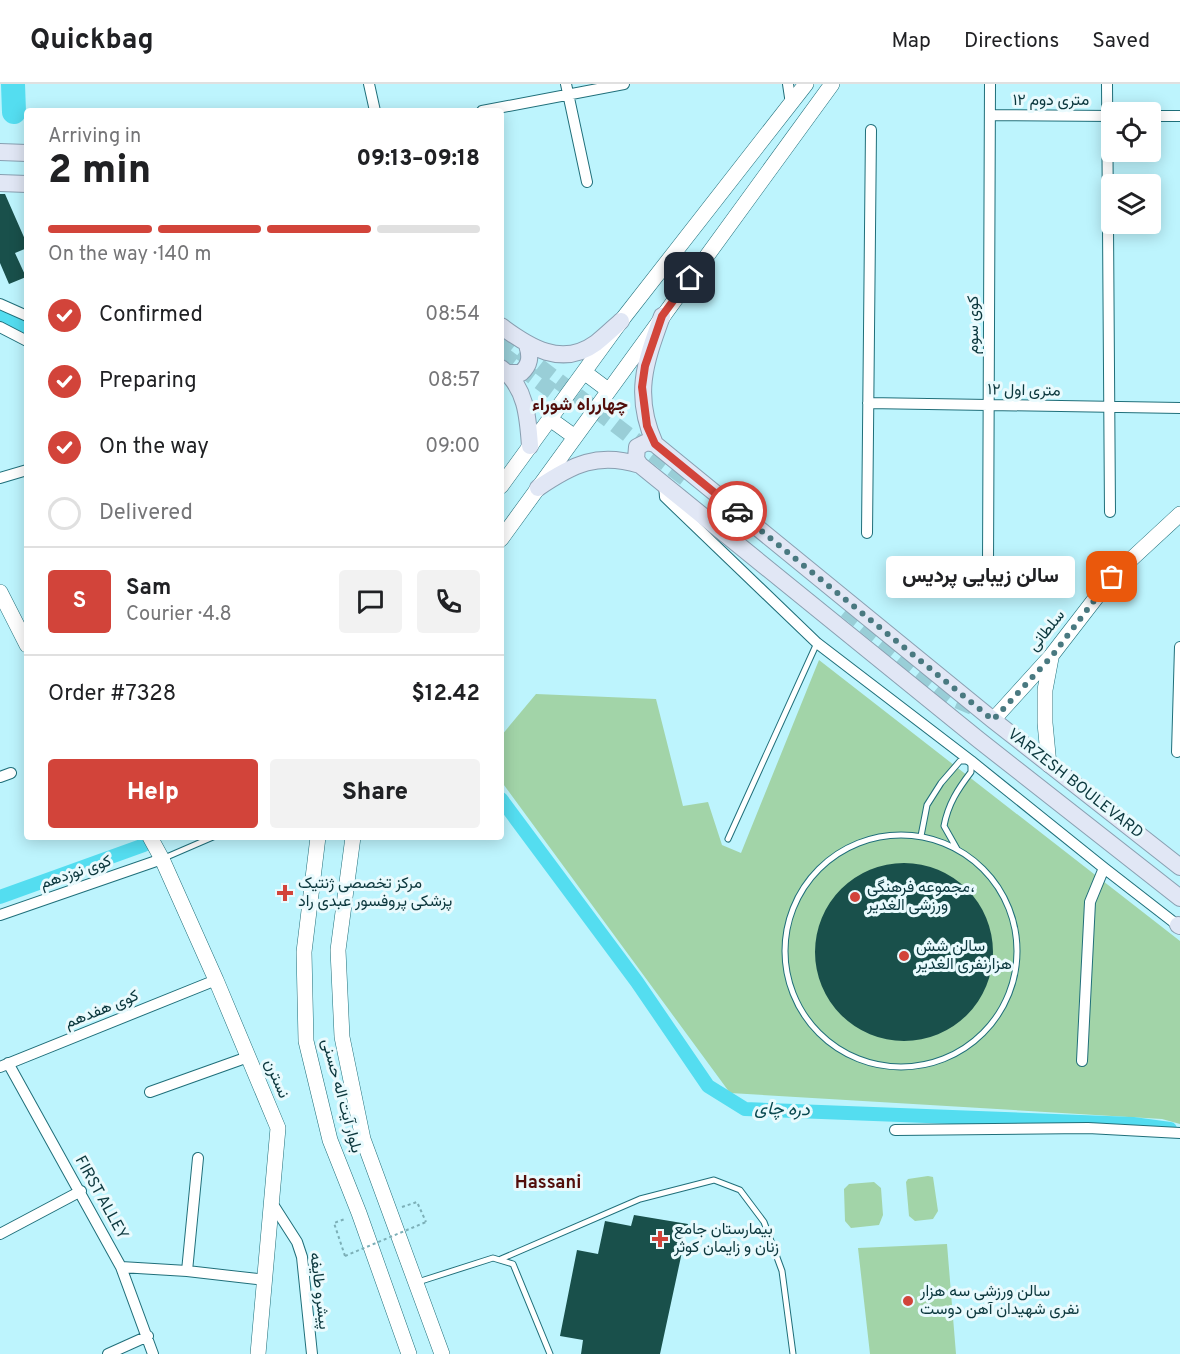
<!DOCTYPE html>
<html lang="en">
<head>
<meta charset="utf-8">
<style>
  :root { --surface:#fff; --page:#f2f2f2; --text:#202124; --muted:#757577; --line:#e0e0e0; --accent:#d2443a }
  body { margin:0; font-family:Overpass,Vazirmatn,sans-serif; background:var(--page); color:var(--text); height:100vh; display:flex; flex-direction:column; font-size:22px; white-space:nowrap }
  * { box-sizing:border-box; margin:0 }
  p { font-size:20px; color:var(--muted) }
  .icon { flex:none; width:33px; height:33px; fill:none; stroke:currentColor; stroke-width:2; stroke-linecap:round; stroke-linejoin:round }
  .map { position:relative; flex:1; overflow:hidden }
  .panel { position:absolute; left:24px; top:24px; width:480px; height:732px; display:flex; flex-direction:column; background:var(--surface); border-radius:6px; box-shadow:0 3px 15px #0003 }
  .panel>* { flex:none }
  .buttons { position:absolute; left:1101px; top:18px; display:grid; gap:12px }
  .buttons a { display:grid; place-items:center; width:60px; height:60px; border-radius:6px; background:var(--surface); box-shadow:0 3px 15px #0003; font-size:30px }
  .pin { position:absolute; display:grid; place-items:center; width:51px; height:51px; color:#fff; margin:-26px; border-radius:12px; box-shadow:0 3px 9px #0006 }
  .courier { position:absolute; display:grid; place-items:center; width:60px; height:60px; margin:-30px; border:4px solid #d2443a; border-radius:50%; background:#fff; color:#222; box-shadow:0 2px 8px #0007 }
  .bubble { position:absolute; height:42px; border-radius:6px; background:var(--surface); box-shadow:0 3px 15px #0003; font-size:20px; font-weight:800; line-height:42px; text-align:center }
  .headline em { font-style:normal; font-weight:800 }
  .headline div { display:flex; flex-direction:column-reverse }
  .headline { display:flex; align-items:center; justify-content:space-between; height:102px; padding:0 24px }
  h1 { font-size:39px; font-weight:800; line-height:45px }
  .bar { display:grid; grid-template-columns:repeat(4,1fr); gap:9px 6px; align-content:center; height:72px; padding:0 24px }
  .bar i { height:8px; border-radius:4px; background:var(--line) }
  .bar .selected { background:var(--accent) }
  .bar p { grid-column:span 4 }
  .line { display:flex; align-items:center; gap:15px; padding:0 24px; border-top:2px solid var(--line) }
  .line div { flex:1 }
  .round { display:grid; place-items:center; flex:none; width:63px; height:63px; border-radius:6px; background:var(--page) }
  ol { padding:0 24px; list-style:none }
  li { display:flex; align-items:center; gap:18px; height:66px }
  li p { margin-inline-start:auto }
  li .icon { padding:6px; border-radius:50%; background:var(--accent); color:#fff; stroke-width:4 }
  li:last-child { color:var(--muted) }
  li i { width:33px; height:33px; border:3px solid var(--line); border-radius:50% }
  .cta { display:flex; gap:12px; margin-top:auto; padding:12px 24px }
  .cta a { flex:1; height:69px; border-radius:6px; background:var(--accent); color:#fff; font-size:24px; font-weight:800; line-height:69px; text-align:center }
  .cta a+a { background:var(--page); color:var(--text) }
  header { display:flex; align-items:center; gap:36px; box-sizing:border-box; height:84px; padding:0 30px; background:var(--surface); border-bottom:2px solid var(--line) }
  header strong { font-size:28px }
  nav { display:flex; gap:33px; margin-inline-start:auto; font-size:21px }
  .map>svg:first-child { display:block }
  .green { fill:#a2d4a8 }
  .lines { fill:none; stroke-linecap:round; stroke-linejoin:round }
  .canal { stroke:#54ddf0; stroke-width:14 }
  .river { stroke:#54ddf0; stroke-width:24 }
  .building { fill:#19504b }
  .primary-tunnel { stroke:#99ced7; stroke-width:16; stroke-dasharray:16 8; stroke-linecap:butt }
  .lane-casing { stroke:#206f7a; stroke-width:7 }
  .street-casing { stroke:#206f7a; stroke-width:12 }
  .secondary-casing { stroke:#206f7a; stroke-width:16 }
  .primary-casing { stroke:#899fb1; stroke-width:18 }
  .path { stroke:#7cafb7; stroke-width:2; stroke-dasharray:3 3; stroke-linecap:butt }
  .lane { stroke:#fff; stroke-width:5 }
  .street { stroke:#fff; stroke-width:10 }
  .secondary { stroke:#fff; stroke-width:15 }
  .primary { stroke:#e1e7f5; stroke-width:16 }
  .path-bridge { stroke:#7cafb7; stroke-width:2; stroke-dasharray:3 3; stroke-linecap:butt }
  .done { stroke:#497980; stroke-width:6; stroke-dasharray:0 10.8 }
  .route { stroke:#d2443a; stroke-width:8 }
  .poi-dot { fill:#d2443a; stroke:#e9fafd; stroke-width:2 }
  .labels { text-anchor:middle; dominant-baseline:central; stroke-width:6; stroke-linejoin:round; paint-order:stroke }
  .street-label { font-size:16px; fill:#0b373d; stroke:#e9fafd }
  .poi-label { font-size:16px; fill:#0b373d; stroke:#e9fafd; text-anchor:start }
  .neighbourhood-label { font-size:18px; font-weight:bold; fill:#520d0a; stroke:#e9fafd }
  .water-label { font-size:18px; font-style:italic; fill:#08484f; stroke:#e9fafd }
</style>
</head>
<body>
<header>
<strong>Quickbag</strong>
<nav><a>Map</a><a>Directions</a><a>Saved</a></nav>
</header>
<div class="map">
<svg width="1180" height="1270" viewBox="0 0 1180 1270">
  <rect width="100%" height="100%" fill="#bdf4fd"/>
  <path class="green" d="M 819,576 L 1180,857 L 1180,1040 L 1162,1035 L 730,1009 L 501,697 L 501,652 L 536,610 L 656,615 L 683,722 L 708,718 L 722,761 L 741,769 Z
    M 928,1092 L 933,1093 L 938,1127 L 933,1135 L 915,1137 L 909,1132 L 906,1098 L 908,1095 Z
    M 874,1098 L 881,1104 L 883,1131 L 879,1141 L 851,1144 L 845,1137 L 844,1105 L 849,1100 Z
    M 947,1160 L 956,1270 L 870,1270 L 858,1164 Z"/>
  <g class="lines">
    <path class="canal" d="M 0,232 L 27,245
      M 501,715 L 637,898 L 708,1002 L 745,1025 L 1133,1040 L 1170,1045
      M 0,813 L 144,761"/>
    <path class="river" d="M 13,0 L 14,28"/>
  </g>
  <path class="building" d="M 0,110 L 5,110 L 27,160 L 27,164 L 15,169 L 26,193 L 9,200 L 0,179 Z
    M815 868a89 89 0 1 1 178 0a89 89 0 1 1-178 0Z
    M 634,1131 L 688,1140 L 660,1270 L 581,1270 L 583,1256 L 560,1252 L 577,1166 L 598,1170 L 605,1137 L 631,1142 Z"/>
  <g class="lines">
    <path class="primary-tunnel" d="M 501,253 L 687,396
      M 501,269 L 572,322
      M 846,526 L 954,615 L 975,624"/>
    <defs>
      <path id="lane" d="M785 867a116 116 0 1 1 232 0a116 116 0 1 1-232 0Z
        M 921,752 L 927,721 L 941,699 L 960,677 L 971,677 L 971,688 C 958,705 948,720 944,742 L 957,765
        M 728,755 L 817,559
        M 162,775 L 213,753
        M 501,1175 L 640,1115 L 714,1096 L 740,1106 L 764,1138 L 782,1187 L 793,1270
        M 418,1198 L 493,1174 L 513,1180 L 550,1270"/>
      <path id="street" d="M 369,0 L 375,27
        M 566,0 L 587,98
        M 788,0 L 791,20
        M 1107,0 L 1110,428
        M 482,27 L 624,0
        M 990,31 L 1112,32
        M 1150,32 L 1180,32
        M 0,220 L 27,232
        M 0,243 L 27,257
        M 868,319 L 1180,324
        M 0,394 L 27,386
        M 664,400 L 665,413 L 817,559 L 971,677 L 1104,784 L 1180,843
        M 867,449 L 871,46
        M 988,482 L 990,0
        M 1177,668 L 1180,563
        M 0,693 L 11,689
        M 0,831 L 162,775
        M 1082,977 L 1090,818 L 1104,784
        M 8,979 L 121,1183 L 153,1270
        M 0,983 L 216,896
        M 150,1008 L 248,973
        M 895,1046 L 1088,1044 L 1180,1049
        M 272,1119 L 297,1158 L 302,1173 L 312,1270
        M 0,1150 L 81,1107
        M 121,1183 L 187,1187 L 266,1196
        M 187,1187 L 198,1074
        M 108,1270 L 148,1252"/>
      <path id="secondary" d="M 584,288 L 608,306
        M 550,335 L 575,353
        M 501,402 L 621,237 L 806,0
        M 501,455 L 832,0
        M 0,508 L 27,561
        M 993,636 L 1051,572 L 1112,493 L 1180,430
        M 1049,681 L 1045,639 L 1045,606 L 1051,574
        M 150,753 L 162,775 L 216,896 L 278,1044 L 258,1270
        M 318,753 L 304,868 L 306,957 L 330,1056 L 359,1129 L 409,1270
        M 353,753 L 338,866 L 342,953 L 363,1055 L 442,1270"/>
      <path id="primary" d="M 0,68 L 27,69
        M 0,99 L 27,100
        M 662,232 C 645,279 633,311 655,360 L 993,636 L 1180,783
        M 501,242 C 529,263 562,284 596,259 C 605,252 613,244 621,237
        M 501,284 C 526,303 528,333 530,362
        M 507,289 L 521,289 C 530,281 531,273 527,261
        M 640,381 L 636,375 L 637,363 L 647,358 L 655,360
        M 538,404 C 573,380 598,368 640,381 L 979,656 L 1180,814
        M 1178,841 L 1180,842"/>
    </defs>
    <use href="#lane" class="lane-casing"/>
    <use href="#street" class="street-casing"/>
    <use href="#secondary" class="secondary-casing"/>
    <use href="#primary" class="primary-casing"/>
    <path class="path" d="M 402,1123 L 417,1118 L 426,1138
      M 345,1172 L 334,1139 L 345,1135"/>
    <use href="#lane" class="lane"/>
    <use href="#street" class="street"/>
    <use href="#secondary" class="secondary"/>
    <use href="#primary" class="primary"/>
    <path class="path-bridge" d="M 345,1172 L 426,1138"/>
  </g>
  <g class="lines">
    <path class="done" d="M 737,427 L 993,636 L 1052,572 L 1112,493"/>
    <path class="route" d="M 690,194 L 662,232 L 645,282 L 642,303 L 647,342 L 655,360 L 737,427"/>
  </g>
  <g class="poi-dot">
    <path d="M282 800h6v6h6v6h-6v6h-6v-6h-6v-6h6z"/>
    <circle cx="855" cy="813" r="6"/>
    <circle cx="904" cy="872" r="6"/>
    <path d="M657 1146h6v6h6v6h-6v6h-6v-6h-6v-6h6z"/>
    <circle cx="908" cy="1217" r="6"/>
  </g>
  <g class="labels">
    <g class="street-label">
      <text x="1051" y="17">۱۲ متری دوم</text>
      <text transform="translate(974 241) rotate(-90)">کوی سوم</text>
      <text transform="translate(1024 307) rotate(1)">۱۲ متری اول</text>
      <text transform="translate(1047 547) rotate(-51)">سلطانی</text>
      <text transform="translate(1075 700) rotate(38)">VARZESH BOULEVARD</text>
      <text transform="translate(76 789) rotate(-19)">کوی نوزدهم</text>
      <text transform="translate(102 926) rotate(-22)">کوی هفدهم</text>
      <text transform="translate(276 995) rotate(67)">نسترن</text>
      <text transform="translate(341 1012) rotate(75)">بلوار آیت اله حسنی</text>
      <text transform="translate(101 1114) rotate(61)">FIRST ALLEY</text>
      <text transform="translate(319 1207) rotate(83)">پیشرو طایفه</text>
    </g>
    <g class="poi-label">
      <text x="298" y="800">مرکز تخصصی ژنتیک<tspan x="298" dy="18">پزشکی پروفسور عبدی راد</tspan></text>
      <text x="867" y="804">مجموعه فرهنگی،<tspan x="867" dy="18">ورزشی الغدیر</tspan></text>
      <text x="916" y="863">سالن شش<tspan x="916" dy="18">هزارنفری الغدیر</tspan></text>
      <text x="674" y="1146">بیمارستان جامع<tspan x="674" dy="18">زنان و زایمان کوثر</tspan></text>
      <text x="920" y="1208">سالن ورزشی سه هزار<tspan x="920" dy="18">نفری شهیدان آهن دوست</tspan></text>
    </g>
    <g class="neighbourhood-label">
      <text x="580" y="321">چهارراه شوراء</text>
      <text x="548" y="1099">Hassani</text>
    </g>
    <g class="water-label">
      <text transform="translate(782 1026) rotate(2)">دره چای</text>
    </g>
  </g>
</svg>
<div class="buttons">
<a><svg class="icon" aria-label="locate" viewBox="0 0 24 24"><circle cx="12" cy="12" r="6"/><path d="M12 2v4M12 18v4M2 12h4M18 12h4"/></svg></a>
<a><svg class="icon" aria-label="layers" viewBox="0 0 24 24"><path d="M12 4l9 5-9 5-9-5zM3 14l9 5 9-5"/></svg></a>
</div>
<div class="pin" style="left:1112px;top:493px;background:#ea580c"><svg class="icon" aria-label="bag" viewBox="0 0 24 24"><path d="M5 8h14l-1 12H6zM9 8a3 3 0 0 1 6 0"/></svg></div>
<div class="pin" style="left:690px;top:194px;background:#1f2937"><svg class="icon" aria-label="home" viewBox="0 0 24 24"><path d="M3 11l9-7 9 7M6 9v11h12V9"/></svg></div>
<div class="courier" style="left:737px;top:427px"><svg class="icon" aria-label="car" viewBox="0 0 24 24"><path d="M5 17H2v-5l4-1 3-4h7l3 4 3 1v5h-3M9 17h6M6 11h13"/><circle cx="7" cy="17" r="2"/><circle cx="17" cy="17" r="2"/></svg></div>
<div class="bubble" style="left:886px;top:472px;width:189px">سالن زیبایی پردیس</div>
<section class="panel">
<div class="headline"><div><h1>2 min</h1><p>Arriving in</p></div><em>09:13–09:18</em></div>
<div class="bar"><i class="selected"></i><i class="selected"></i><i class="selected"></i><i></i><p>On the way · 140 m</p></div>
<ol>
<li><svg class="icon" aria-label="check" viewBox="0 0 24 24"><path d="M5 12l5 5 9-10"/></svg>Confirmed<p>08:54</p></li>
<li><svg class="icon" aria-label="check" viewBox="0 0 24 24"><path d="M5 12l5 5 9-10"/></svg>Preparing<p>08:57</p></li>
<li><svg class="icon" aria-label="check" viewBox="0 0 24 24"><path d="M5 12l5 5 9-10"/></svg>On the way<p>09:00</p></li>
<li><i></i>Delivered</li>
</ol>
<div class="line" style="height:108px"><b class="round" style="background:var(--accent);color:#fff">S</b><div><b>Sam</b><p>Courier · 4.8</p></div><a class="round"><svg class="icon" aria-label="chat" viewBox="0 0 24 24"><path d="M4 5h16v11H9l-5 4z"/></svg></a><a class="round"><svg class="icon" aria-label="phone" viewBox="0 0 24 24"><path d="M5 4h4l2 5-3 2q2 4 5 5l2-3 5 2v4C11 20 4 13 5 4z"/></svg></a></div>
<div class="line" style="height:78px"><div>Order #7328</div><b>$12.42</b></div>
<div class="cta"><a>Help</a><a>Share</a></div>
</section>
</div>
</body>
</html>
